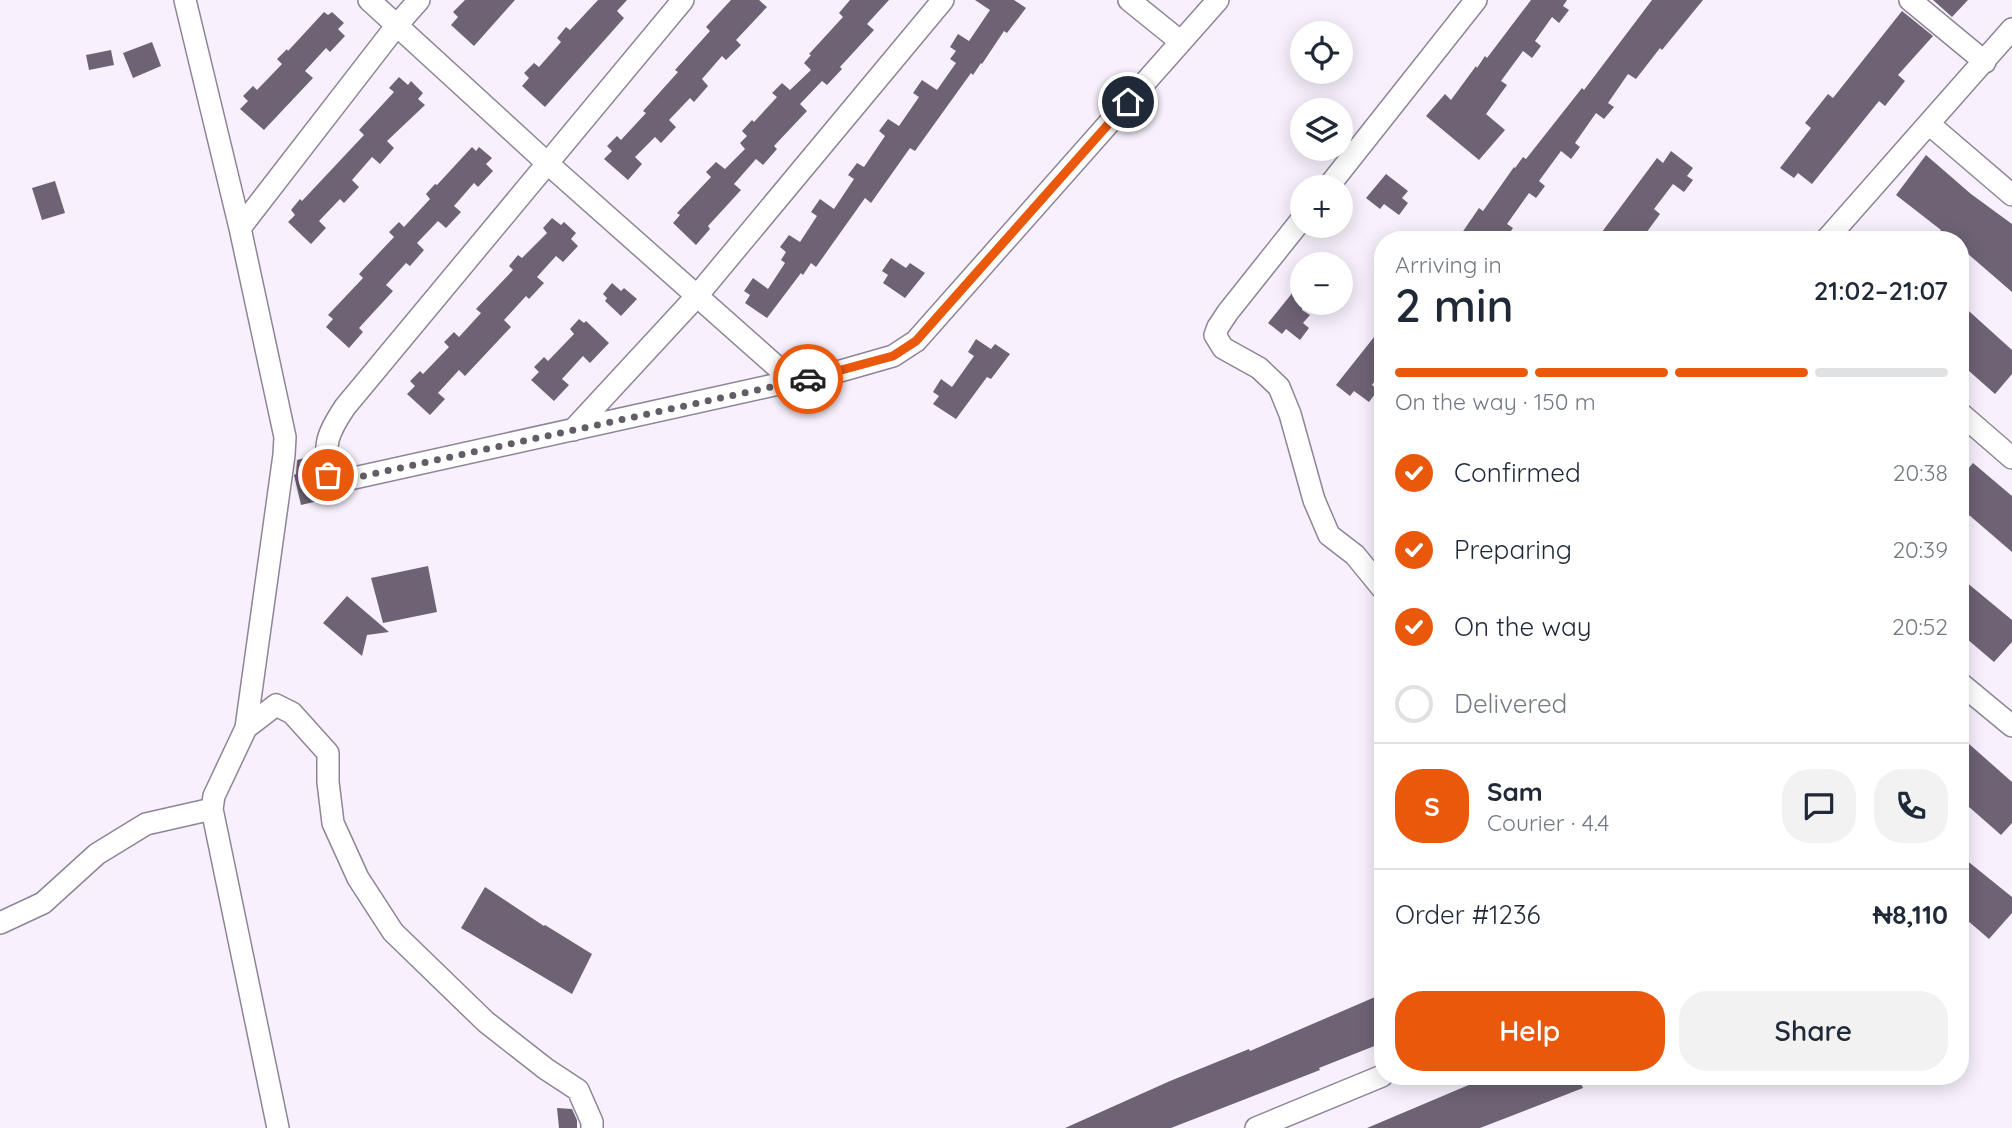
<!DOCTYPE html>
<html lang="en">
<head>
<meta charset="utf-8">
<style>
  :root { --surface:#fff; --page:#f2f2f3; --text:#1f2937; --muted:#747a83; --line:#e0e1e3; --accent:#ea580c }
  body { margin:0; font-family:Quicksand,sans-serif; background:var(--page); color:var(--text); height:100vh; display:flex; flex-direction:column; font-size:26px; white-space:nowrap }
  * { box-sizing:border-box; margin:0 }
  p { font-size:23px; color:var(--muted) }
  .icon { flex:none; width:38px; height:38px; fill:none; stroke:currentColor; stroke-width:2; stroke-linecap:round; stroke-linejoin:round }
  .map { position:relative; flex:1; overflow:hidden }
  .side { position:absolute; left:1374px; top:231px; width:595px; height:854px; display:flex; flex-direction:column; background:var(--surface); border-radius:28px; box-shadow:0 4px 18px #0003 }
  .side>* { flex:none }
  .tools { position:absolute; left:1290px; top:21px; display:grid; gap:14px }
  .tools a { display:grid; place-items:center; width:63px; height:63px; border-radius:50%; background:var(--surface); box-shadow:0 4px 18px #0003; font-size:35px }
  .pin { position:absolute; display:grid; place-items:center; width:60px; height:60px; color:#fff; margin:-30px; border:4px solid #fff; border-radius:50%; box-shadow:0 2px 7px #0007 }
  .courier { position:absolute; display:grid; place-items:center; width:70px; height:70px; margin:-35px; border:5px solid #ea580c; border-radius:50%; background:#fff; color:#222; box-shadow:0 2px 9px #0007 }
  .overview em { font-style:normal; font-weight:600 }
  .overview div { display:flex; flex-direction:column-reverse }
  .overview { display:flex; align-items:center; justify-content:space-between; height:119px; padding:0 21px }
  h1 { font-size:46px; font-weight:600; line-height:52px }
  .bar { display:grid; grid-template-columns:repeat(4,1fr); gap:10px 7px; align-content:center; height:84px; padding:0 21px }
  .bar i { height:9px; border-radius:5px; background:var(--line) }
  .bar .active { background:var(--accent) }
  .bar p { grid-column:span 4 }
  .line { display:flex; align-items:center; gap:18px; padding:0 21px; border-top:2px solid var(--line) }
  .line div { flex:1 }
  .round { display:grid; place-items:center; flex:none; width:74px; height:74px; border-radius:28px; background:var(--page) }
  ol { padding:0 21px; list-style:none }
  li { display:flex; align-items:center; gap:21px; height:77px }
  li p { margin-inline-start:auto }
  li .icon { padding:7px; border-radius:50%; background:var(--accent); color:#fff; stroke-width:4 }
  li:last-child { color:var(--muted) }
  li i { width:38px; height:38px; border:4px solid var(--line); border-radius:50% }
  .cta { display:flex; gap:14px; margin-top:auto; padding:14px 21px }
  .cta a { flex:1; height:80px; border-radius:28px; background:var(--accent); color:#fff; font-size:28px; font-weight:600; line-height:80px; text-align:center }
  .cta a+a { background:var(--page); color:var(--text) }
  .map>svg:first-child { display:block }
  .building { fill:#6e6375 }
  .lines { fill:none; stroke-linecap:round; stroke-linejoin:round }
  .minor-casing { stroke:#8f8497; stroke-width:24 }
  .minor { stroke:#fff; stroke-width:21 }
  .done { stroke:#625d66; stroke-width:7; stroke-dasharray:0 12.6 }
  .route { stroke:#ea580c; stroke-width:9 }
</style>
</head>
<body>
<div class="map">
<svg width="2012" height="1128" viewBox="0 0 2012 1128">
  <rect width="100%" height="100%" fill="#f8f1fd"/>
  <path class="building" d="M 465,0 L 515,0 L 474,46 L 451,25 L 458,17 L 453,12 Z
    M 598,0 L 627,0 L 617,11 L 624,18 L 545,107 L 522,86 L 529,78 L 524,73 L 534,63 L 539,67 L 561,42 L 557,38 L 566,27 L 570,30 Z
    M 731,0 L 759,0 L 767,7 L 736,40 L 741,45 L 726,60 L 722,56 L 702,79 L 708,86 L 694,102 L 690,98 L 669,120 L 676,127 L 661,143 L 655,137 L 635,157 L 642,164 L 628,180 L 604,159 L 612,151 L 607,146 L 617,136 L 621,140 L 646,113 L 643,111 L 678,72 L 675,70 L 710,31 L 706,27 Z
    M 850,0 L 889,0 L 867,24 L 874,30 L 840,67 L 842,69 L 827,85 L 822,81 L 800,104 L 807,111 L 774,146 L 777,149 L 763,165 L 756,159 L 734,184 L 741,190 L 708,226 L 710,229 L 696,245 L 673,223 L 680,215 L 677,213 L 711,177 L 706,172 L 716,162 L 725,169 L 745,149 L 740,143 L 747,136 L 742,131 L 752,120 L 754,122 L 777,97 L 772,93 L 782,83 L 790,90 L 811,70 L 804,63 L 811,55 L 809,54 L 843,17 L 839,13 Z
    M 975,0 L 1014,0 L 1026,8 L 1007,33 L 1004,31 L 982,64 L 981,63 L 973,75 L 971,73 L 915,151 L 910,148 L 871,203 L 865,198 L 816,267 L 811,263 L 803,275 L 801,273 L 767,318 L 745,303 L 750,295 L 744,291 L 753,278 L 768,289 L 785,263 L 781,260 L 786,252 L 780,247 L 789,235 L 800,242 L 817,216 L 811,212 L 820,199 L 834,209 L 854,179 L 848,175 L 857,163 L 864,167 L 885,136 L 879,131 L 888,119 L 899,126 L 919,97 L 913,93 L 922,80 L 937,90 L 956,63 L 950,59 L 956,51 L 950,47 L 958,34 L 969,41 L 990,10 Z
    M 1531,0 L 1567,0 L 1563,6 L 1569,10 L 1559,23 L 1552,17 L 1535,41 L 1541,46 L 1532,58 L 1523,51 L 1501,81 L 1507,85 L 1486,114 L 1505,130 L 1479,160 L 1426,116 L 1445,94 L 1451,100 L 1476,66 L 1477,68 L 1485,56 L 1487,58 Z
    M 1652,0 L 1703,0 L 1662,50 L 1660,48 L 1636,79 L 1628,74 L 1608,103 L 1614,107 L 1604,119 L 1596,113 L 1575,143 L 1580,147 L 1571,159 L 1561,151 L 1539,181 L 1545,186 L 1536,198 L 1529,193 L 1507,224 L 1513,228 L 1505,240 L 1457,240 L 1479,208 L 1483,211 L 1514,167 L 1515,168 L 1523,157 L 1526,159 L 1582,88 L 1584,90 Z
    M 1933,0 L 1968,0 L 1952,17 Z
    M 1902,11 L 1933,36 L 1898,75 L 1905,81 L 1885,106 L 1879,101 L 1812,184 L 1798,173 L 1794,178 L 1780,168 L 1811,128 L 1805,123 L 1828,94 L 1833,98 Z
    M 324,12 L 328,15 L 332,12 L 344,23 L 338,29 L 345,36 L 330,52 L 326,48 L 305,71 L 313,78 L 264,130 L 240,109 L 248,101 L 243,96 L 253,86 L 257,90 L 282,64 L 277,59 L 287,49 L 288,51 Z
    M 152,42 L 161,66 L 133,78 L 123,53 Z
    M 111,50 L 114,65 L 89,70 L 86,55 Z
    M 399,77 L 408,85 L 411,81 L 423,93 L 418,99 L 425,105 L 387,141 L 394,148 L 380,164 L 372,157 L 352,180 L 359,187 L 344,203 L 340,199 L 319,221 L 326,228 L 311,244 L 288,222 L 295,215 L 291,210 L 300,199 L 302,201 L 364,135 L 359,130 L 394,92 L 389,88 Z
    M 472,147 L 476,151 L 479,147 L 492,158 L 486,164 L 493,171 L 478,187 L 474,183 L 454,206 L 461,212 L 446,228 L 438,221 L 417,243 L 424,250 L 410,266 L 406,263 L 386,285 L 393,291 L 359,328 L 363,332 L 349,348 L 326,327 L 333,319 L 328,315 L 363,278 L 359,274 L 394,237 L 389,232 L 399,222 L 404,227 L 430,199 L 426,194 L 435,184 L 437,185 Z
    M 1671,151 L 1693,168 L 1687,176 L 1693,180 L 1684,192 L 1673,184 L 1654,209 L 1660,214 L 1641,240 L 1596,240 L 1657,158 L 1663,163 Z
    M 1926,155 L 1971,194 L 2012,224 L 2012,292 L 1960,247 L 1960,240 L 1948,240 L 1939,232 L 1941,230 L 1896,195 Z
    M 1386,174 L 1408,191 L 1402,198 L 1408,203 L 1399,215 L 1384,204 L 1380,209 L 1366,198 Z
    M 55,181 L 65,213 L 42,220 L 32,188 Z
    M 552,218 L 561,225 L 564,222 L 576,233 L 571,239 L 578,246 L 563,262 L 556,256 L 537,277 L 544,283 L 529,299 L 526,296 L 504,320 L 511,327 L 465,376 L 459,370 L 438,393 L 445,399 L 430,415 L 407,394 L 415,386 L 410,381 L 420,371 L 423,374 L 449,347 L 444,342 L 454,332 L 459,337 L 481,313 L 476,309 L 513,270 L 509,266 L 518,255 L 522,258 L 547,233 L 543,228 Z
    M 891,258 L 906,268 L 910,263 L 925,273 L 905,298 L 883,283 L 888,275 L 882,271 Z
    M 1302,281 L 1302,310 L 1310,315 L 1303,323 L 1309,328 L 1300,340 L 1286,329 L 1282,334 L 1268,323 Z
    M 612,283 L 621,291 L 624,288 L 637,299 L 621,316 L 605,301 L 607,298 L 603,294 Z
    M 1960,303 L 2012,350 L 2012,374 L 1995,394 L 1960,363 Z
    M 579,319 L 584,323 L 586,321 L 609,343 L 590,363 L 583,356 L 562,379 L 569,385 L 554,401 L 531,380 L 539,372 L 534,367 L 544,357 L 548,361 L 574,334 L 570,329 Z
    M 1382,327 L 1382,371 L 1372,385 L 1378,390 L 1369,402 L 1354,391 L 1350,396 L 1336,385 Z
    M 976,339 L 991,349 L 995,344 L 1010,354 L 991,379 L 987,377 L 956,419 L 933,404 L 939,396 L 933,392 L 941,379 L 952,387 L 974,356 L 968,352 Z
    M 308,457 L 318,501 L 301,505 L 294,475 L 296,474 L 297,460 Z
    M 1973,463 L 2012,496 L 2012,552 L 1969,515 L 1960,525 L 1960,478 Z
    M 428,566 L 437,612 L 383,623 L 371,578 Z
    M 1960,577 L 2012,620 L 2012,642 L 1994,662 L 1960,633 Z
    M 347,596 L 389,632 L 367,635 L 362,656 L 323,623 Z
    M 1960,736 L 2012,782 L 2012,823 L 2001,835 L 1960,799 Z
    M 1960,855 L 2012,897 L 2012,913 L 1989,939 L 1960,914 Z
    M 485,887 L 544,926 L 545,925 L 592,954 L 572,994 L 461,928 Z
    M 1382,994 L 1382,1043 L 1319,1068 L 1320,1070 L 1171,1128 L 1065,1128 L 1170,1081 L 1249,1049 L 1250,1051 Z
    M 1490,1076 L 1578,1076 L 1583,1088 L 1480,1128 L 1367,1128 Z
    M 557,1108 L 572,1109 L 577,1120 L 577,1128 L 559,1128 Z"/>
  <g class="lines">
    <defs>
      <path id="minor" d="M 185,0 L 240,228 L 285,437 L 284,455 L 246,728 L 214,796 L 212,809 L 278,1128
        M 369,0 L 546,162 L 785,374 L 801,379
        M 683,0 L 345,407 C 327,434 324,443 328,475 L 337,481 L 345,480 L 801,379 L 816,378 L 893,356 L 916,341 L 1218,0
        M 1129,0 L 1181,42
        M 1910,0 L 1985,62
        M 1929,124 L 2012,195
        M 1328,187 L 1476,0
        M 1302,219 L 1228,312 L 1218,327 L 1215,335 L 1223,348 L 1259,368 L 1279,387 L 1290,414 L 1314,500 L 1329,535 L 1355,555 L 1382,588
        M 240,228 L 397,25 L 419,0
        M 1826,240 L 2012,29
        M 1960,413 L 2012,458
        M 573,430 L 696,297 L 943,0
        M 1960,683 L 2012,726
        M 246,728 L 276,705 L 292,713 L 328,753 L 328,782 L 333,823 L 358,878 L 393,932 L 486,1022 L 546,1069 L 578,1090 L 592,1122 L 592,1128
        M 0,923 L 43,903 L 97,854 L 146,824 L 212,809
        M 1256,1128 L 1382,1076"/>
    </defs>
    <use href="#minor" class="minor-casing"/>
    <use href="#minor" class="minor"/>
  </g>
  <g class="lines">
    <path class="done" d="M 328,475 L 337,481 L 345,480 L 808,379"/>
    <path class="route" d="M 808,379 L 893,356 L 916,341 L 1128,102"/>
  </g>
</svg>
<div class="tools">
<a><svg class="icon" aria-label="locate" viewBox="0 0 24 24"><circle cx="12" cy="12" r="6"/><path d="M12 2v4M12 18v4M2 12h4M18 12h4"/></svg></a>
<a><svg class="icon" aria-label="layers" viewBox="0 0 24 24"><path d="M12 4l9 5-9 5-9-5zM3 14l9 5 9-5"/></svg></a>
<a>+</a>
<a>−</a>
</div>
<div class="pin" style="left:328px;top:475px;background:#ea580c"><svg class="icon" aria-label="bag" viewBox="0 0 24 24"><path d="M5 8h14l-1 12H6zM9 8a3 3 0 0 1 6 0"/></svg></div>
<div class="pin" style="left:1128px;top:102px;background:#1f2937"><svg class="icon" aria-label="home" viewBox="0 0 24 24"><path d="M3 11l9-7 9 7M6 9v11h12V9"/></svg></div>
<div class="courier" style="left:808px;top:379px"><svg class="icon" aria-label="car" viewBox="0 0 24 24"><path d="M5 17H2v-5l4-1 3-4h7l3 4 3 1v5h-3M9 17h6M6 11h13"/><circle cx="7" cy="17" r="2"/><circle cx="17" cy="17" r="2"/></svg></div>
<section class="side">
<div class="overview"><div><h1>2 min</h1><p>Arriving in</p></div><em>21:02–21:07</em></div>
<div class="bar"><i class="active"></i><i class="active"></i><i class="active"></i><i></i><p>On the way · 150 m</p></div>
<ol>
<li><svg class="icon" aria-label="check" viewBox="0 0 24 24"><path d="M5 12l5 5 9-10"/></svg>Confirmed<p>20:38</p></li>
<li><svg class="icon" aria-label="check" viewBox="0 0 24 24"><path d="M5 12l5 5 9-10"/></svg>Preparing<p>20:39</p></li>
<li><svg class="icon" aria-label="check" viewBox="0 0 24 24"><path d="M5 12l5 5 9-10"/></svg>On the way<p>20:52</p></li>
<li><i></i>Delivered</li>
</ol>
<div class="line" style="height:126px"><b class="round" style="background:var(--accent);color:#fff">S</b><div><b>Sam</b><p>Courier · 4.4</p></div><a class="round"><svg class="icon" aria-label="chat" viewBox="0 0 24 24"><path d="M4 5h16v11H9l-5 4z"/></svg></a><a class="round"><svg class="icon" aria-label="phone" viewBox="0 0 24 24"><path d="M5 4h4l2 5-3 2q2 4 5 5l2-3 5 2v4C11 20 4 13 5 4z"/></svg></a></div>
<div class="line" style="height:91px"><div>Order #1236</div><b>₦8,110</b></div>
<div class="cta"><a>Help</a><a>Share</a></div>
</section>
</div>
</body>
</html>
